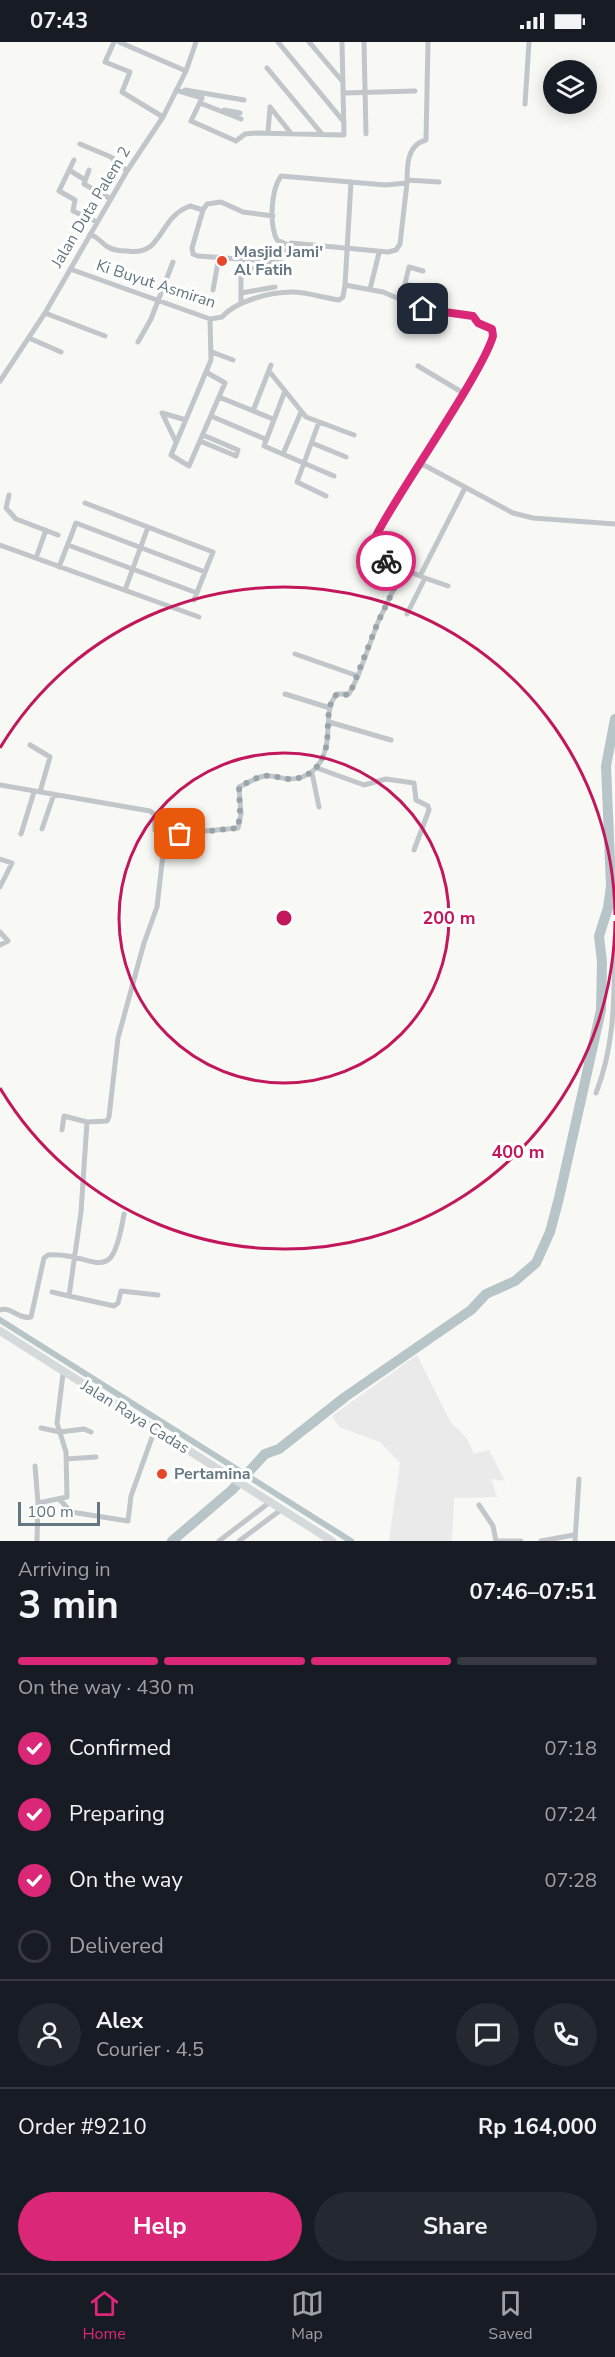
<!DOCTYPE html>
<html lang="en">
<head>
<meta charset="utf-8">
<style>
  :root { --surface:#171b24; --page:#242831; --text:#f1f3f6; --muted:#9ea1a6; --line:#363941; --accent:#db2777 }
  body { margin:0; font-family:"Nunito Sans",sans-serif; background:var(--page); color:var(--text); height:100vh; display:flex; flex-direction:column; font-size:22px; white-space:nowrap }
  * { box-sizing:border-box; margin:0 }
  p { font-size:20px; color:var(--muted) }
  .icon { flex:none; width:33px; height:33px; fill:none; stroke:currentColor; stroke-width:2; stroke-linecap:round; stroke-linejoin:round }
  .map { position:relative; height:1499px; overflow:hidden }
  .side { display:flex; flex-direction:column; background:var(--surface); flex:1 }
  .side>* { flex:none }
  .controls { position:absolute; left:543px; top:18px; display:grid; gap:12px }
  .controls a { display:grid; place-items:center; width:54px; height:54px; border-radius:50%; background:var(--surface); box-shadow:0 3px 15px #0003; font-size:30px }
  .scale { position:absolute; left:18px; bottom:15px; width:82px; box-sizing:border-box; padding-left:6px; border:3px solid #637681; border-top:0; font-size:16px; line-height:21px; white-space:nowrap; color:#637681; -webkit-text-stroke:4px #fff; paint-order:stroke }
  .pin { position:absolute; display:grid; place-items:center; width:51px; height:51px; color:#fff; margin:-26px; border-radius:12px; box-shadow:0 3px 9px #0006 }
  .courier { position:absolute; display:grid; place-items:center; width:60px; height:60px; margin:-30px; border:4px solid #db2777; border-radius:50%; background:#fff; color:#222; box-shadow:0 2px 8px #0007 }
  .head em { font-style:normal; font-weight:700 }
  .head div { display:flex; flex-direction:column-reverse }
  .head { display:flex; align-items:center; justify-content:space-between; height:102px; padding:0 18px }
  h1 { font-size:39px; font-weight:700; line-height:45px }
  .bar { display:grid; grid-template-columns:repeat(4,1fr); gap:9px 6px; align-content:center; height:72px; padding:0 18px }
  .bar i { height:8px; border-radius:4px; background:var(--line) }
  .bar .on { background:var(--accent) }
  .bar p { grid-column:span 4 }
  .line { display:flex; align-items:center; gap:15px; padding:0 18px; border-top:2px solid var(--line) }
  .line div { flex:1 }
  .round { display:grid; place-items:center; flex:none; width:63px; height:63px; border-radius:32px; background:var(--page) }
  ol { padding:0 18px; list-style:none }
  li { display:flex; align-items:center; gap:18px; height:66px }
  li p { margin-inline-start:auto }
  li .icon { padding:6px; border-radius:50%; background:var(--accent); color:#fff; stroke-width:4 }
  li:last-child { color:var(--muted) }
  li i { width:33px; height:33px; border:3px solid var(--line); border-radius:50% }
  .cta { display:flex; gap:12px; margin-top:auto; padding:12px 18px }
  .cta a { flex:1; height:69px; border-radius:36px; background:var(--accent); color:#fff; font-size:24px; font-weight:700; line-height:69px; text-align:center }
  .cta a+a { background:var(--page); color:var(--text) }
  .status { display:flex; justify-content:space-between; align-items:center; height:42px; padding:0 30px; background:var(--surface); direction:ltr }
  .status svg { height:16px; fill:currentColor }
  .menu { display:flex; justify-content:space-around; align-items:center; height:84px; border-top:2px solid var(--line); background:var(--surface); font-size:16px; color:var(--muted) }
  .menu a { display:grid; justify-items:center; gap:3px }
  .menu .on { color:var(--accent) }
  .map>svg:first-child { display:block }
  .built { fill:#e9eae9 }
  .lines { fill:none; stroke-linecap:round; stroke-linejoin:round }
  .canal { stroke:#b7c5c8; stroke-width:6 }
  .river { stroke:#b7c5c8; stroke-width:10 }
  .street { stroke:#c1c6ca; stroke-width:5 }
  .secondary { stroke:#d4d9dc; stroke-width:8 }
  .done { stroke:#97a4aa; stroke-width:6; stroke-dasharray:0 10.8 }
  .route { stroke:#db2777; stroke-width:8 }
  .ring { fill:none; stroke:#c2185b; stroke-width:3 }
  .poi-dot { fill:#e54829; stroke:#fff; stroke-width:2 }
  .labels { text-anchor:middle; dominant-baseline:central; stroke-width:6; stroke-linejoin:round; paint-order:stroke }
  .street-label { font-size:16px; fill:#637681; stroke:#fff }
  .poi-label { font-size:16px; font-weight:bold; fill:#637681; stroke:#fff; text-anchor:start }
  .centre { fill:#c2185b; stroke:#fff; stroke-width:3 }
  .ring-label { font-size:18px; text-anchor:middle; font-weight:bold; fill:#c2185b; stroke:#fff; stroke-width:6; stroke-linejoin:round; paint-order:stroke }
</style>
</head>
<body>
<div class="status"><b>07:43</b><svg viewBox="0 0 49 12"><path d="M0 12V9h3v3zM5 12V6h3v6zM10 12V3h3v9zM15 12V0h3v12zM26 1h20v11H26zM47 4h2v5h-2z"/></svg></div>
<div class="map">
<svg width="615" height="1499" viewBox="0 0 615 1499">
  <rect width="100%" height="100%" fill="#f8f8f5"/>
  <path class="built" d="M 417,1313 L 450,1379 L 467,1397 L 474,1412 L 489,1408 L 505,1439 L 491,1437 L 497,1455 L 454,1456 L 452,1499 L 389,1499 L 400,1421 L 380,1400 L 339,1385 L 332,1374 Z"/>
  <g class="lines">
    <path class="canal" d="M 0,1278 L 351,1499"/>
    <path class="river" d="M 172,1499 L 232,1448 L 265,1412 L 279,1407 L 345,1355 L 471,1268 L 486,1252 L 515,1239 L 536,1221 L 550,1190 L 559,1156 L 601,968 L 602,920 L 599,894 L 608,866 L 611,844 L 606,724 L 615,677"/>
    <path class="street" d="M 114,0 L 105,20 L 130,30 L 122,50 L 163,75
      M 119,0 L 186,29
      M 278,0 L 344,80
      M 309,0 L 343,40
      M 364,0 L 366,92
      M 267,26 L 322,92
      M 176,48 L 202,56 L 191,79 L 236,99 L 245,92 L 256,91 L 344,93 L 342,0
      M 185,48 L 244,58
      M 344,51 L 415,49
      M 200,61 L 241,77
      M 525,62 L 529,0
      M 270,65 L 290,90
      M 224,68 L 240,71
      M 268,90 L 270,65
      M 80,102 L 111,115 L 127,129
      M 74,118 L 59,149 L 75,158 L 73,169 L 97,180
      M 69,128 L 82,136
      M 89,128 L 84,142 L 111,157
      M 407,138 L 439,140
      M 203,168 L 207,162 L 221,160 L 243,170 L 273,174
      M 90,192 C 101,197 101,201 108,205 C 113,208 121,209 127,209 C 164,215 157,176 190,164 L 203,168 L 192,206 L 193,212 L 198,214 L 279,220 L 291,201 L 388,210 L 396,208 L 400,202 L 407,141
      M 288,203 L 277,198 C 269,182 271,148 281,134 L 385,143 L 407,141 C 407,123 407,103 426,98 L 428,0
      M 70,227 L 210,277 L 222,275 C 236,259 270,250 292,250 C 308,250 323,256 339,258 L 343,255 L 345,243 L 383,250 L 423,267 L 473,274 L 482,283 L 492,287 C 500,316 385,469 369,508 L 371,514 L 425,536 L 407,572
      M 240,230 L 270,222
      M 405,242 L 419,245
      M 345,243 L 351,140
      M 370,247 L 379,211
      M 213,248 L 219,215
      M 241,251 L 275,245
      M 401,258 L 409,225 L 423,229
      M 241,260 L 241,218
      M 45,271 L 105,294
      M 29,296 L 61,310
      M 138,300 L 151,277 L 173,220
      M 212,310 L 233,318
      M 418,324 L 465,352
      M 269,329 L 306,375 L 354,393
      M 206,330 L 225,341 L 189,424 L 171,413 L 211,318 L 210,277
      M 0,339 L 45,271 L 127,129 L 163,75 L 186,29 L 196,0
      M 285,349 L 264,404 L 334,434
      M 219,355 L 273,377
      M 253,369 L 271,323
      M 211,374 L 265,397
      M 319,380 L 297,440 L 326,454
      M 200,399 L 236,414 L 238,408 L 203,393
      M 176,400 L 162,371 L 186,378
      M 312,401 L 346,415
      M 283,412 L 301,370
      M 422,422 L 513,471 L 533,476 L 615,482
      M 9,453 L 6,466 L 16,477 L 58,493
      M 85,461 L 213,510 L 194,558
      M 0,503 L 199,575
      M 68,503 L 197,551
      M 36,516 L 46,488
      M 59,525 L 76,481 L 205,530
      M 420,534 L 465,446
      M 425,536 L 448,544
      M 125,548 L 148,485
      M 358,634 L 378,580 L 404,526
      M 285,652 L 330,666
      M 329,680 L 391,698
      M 30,703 L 50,715 L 40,750
      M 317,726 L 364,743 L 386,737 L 414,741 L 416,758 L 428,764 L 429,768 L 414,808
      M 312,731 L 319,765
      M 0,743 L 150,769 L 154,772 L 155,788 L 161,793 L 238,786 L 241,772 L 239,745 C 247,741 256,736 264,734 C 272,733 280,736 287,737 C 309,738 322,724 326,705 C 330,689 325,664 337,652 L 349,652 L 358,634 L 295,612
      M 42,787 L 54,752
      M 21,792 L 34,750
      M 0,817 L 12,821 L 0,845
      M 0,890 L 8,899 L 0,903
      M 596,1051 C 615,1003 614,955 615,905
      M 62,1088 L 64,1074 L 87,1080
      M 52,1250 L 69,1254
      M 158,1253 L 121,1249 L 118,1261 L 114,1264 L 69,1254 L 81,1170 L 87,1080 L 107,1079 L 109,1075 L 118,996 L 144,901 L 157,865 L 165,794
      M 0,1268 C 11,1264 19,1278 31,1275 L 44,1216 L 48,1213 C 98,1210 111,1250 124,1172
      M 41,1386 L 60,1390 L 84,1387 L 91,1390
      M 66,1417 L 96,1415
      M 35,1424 L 38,1461 L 37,1499
      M 60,1458 L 71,1470 L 128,1479 L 131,1454 L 155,1387
      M 38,1461 L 67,1455 L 66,1410 L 57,1381 L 63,1332
      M 479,1463 L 493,1484 L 496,1499 L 521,1499
      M 219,1499 L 270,1460
      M 239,1499 L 282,1467
      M 541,1499 L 574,1493
      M 575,1499 L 579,1437"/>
    <path class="secondary" d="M 0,1289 L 332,1499"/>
  </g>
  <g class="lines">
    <path class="done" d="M 180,792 L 238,786 L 240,772 L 239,745 C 247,741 256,735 264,734 C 272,733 280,736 287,737 C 309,738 322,724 326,705 C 330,689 324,664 337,652 L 348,653 L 351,649 L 378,580 L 404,526 L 386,519"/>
    <path class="route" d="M 386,519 L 369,513 C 366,494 481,337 493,294 L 492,287 L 478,281 L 473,274 L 423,267"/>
  </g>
  <g class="ring">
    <circle cx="284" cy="876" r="165"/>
    <path d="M615 879A331 331 0 0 1 0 1046M0 706A331 331 0 0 1 615 873"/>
  </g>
  <g class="poi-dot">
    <circle cx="222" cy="219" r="6"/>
    <circle cx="162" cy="1432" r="6"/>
  </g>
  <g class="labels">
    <g class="street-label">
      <text transform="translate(91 165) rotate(-59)">Jalan Duta Palem 2</text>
      <text transform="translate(156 242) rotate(18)">Ki Buyut Asmiran</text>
      <text transform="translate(135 1375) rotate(32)">Jalan Raya Cadas</text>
    </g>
    <g class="poi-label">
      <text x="234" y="210">Masjid Jami'<tspan x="234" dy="18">Al Fatih</tspan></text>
      <text x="174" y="1432">Pertamina</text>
    </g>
  </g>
  <circle cx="284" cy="876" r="9" class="centre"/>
  <g class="ring-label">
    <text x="449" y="882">200 m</text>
    <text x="518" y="1116">400 m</text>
  </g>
</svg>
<div class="controls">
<a><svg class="icon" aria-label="layers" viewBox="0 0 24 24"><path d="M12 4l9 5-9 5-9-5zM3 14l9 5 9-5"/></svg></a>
</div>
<div class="scale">100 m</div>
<div class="pin" style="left:180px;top:792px;background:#ea580c"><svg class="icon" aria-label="bag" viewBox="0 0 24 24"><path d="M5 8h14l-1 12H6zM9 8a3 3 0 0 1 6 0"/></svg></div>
<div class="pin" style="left:423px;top:267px;background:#1f2937"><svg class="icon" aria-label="home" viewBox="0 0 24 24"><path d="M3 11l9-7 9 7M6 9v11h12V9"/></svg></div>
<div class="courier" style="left:386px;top:519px"><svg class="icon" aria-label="bike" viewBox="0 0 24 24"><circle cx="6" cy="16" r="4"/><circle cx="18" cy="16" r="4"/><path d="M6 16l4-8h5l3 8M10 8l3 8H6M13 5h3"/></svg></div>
</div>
<section class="side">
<div class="head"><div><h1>3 min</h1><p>Arriving in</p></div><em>07:46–07:51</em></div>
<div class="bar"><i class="on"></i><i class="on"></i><i class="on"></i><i></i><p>On the way · 430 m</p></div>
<ol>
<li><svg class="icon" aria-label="check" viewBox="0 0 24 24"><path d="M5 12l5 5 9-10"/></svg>Confirmed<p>07:18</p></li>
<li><svg class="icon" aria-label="check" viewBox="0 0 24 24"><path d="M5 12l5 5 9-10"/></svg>Preparing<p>07:24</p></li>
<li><svg class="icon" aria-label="check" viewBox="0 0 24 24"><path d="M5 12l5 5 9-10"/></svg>On the way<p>07:28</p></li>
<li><i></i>Delivered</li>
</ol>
<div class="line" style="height:108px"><a class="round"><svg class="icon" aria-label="person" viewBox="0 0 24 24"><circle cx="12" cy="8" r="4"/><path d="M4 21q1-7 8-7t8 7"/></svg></a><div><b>Alex</b><p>Courier · 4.5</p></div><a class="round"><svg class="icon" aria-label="chat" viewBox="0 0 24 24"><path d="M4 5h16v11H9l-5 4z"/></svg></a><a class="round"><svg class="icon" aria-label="phone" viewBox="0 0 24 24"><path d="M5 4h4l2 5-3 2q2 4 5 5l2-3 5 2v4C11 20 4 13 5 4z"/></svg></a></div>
<div class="line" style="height:78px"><div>Order #9210</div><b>Rp 164,000</b></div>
<div class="cta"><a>Help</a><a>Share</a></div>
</section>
<nav class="menu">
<a class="on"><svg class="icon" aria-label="home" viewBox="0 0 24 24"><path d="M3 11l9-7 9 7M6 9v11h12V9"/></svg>Home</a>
<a><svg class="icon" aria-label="map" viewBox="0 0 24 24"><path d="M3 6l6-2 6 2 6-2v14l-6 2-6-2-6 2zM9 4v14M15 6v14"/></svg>Map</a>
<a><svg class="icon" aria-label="saved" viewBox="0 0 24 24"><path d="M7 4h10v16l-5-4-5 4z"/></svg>Saved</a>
</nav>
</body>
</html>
